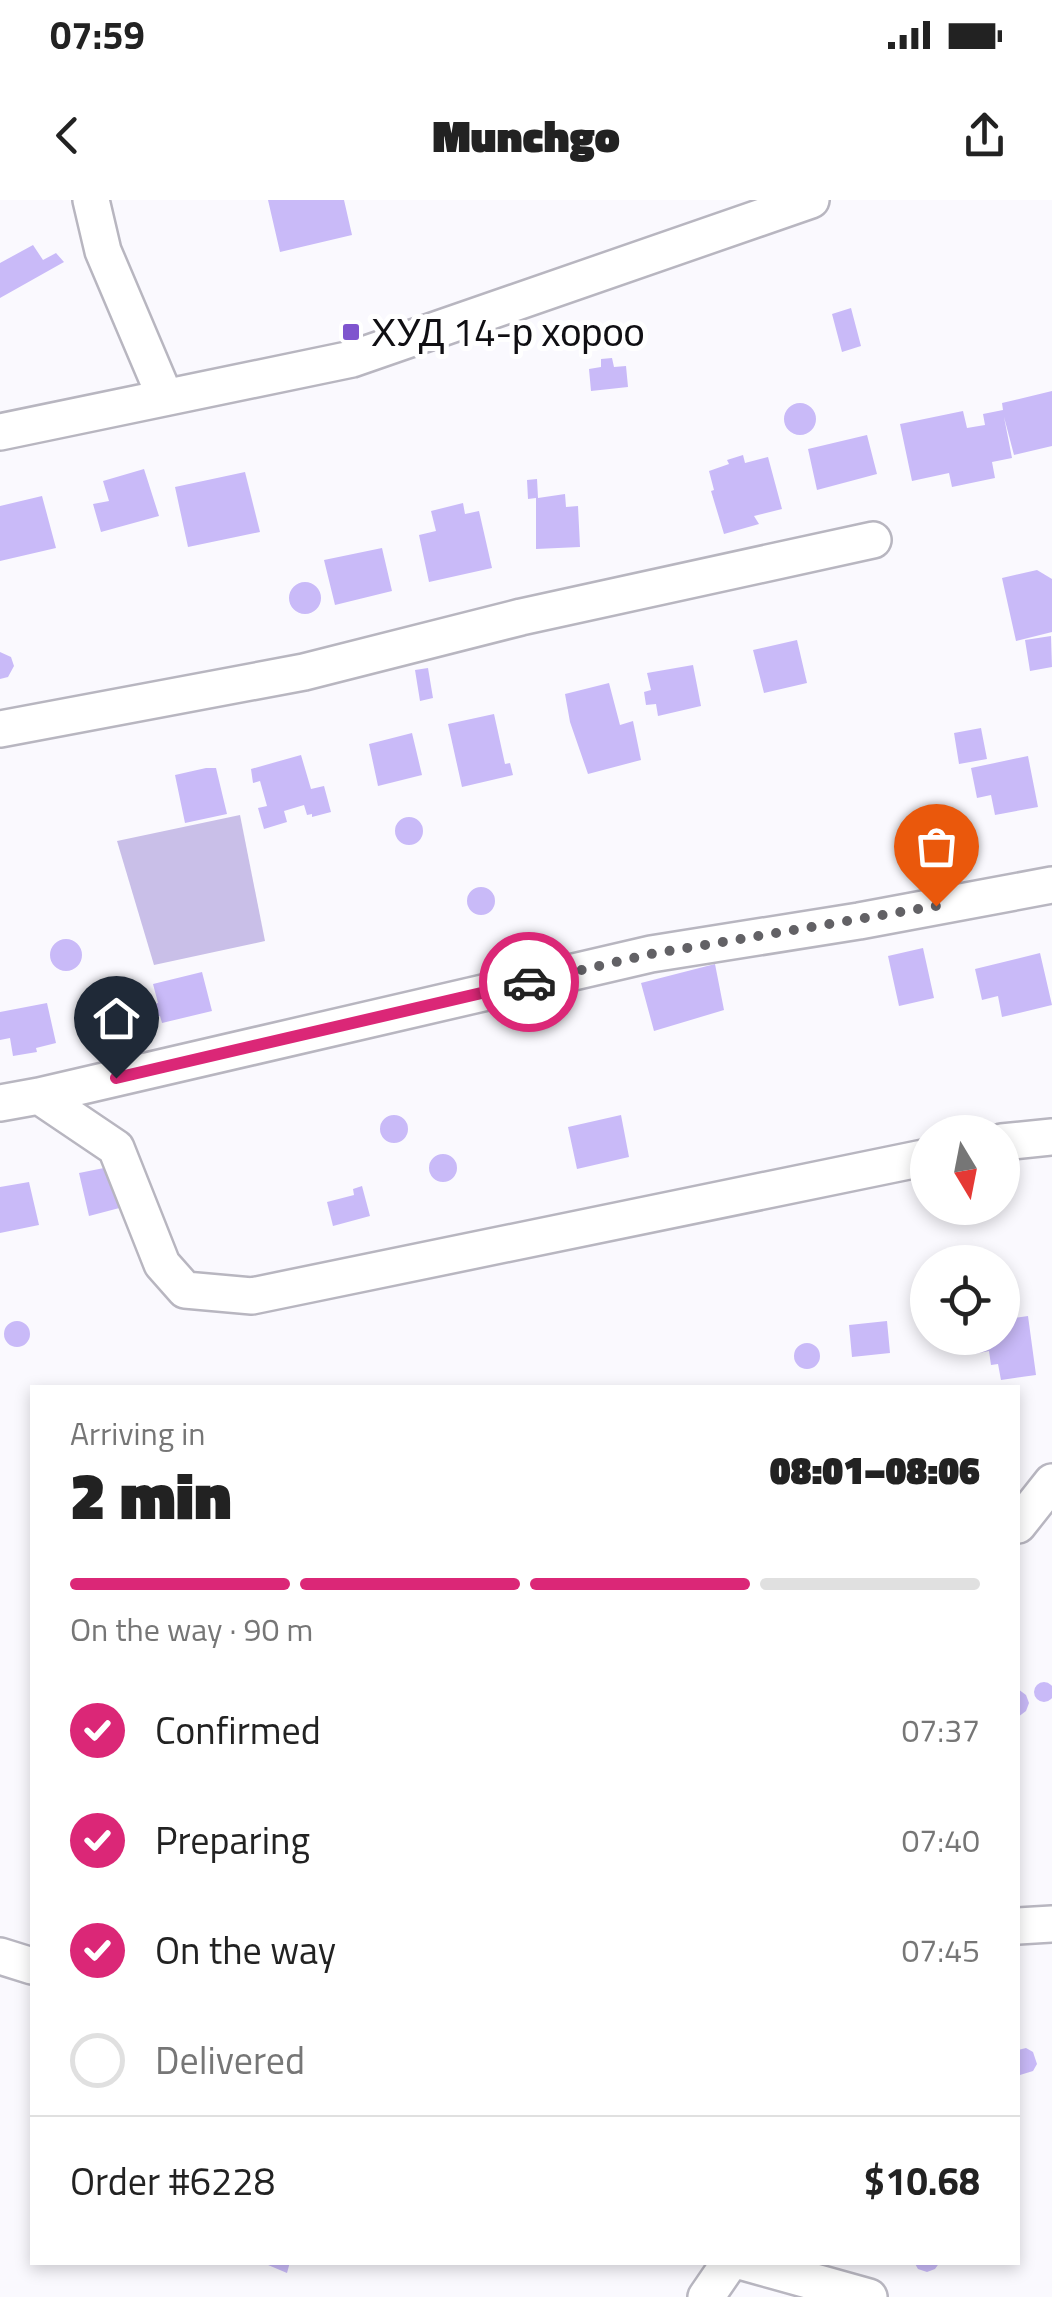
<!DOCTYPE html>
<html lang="en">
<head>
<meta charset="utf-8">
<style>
  :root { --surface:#fff; --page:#f2f2f2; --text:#222; --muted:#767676; --line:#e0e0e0; --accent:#db2777 }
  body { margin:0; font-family:"Titillium Web",sans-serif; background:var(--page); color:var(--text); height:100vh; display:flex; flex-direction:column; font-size:38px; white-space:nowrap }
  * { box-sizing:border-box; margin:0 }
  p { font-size:32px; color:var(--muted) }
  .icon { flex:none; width:55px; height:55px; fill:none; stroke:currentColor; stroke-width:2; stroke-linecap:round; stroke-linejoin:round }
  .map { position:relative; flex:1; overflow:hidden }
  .sheet { position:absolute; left:30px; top:1185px; width:990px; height:880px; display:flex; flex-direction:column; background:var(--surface); border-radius:0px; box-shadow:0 5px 15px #0003 }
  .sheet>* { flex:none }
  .needle { width:65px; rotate:170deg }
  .buttons { position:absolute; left:910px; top:915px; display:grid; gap:20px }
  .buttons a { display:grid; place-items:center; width:110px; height:110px; border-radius:50%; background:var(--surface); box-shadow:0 5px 15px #0003; font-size:50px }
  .pin { position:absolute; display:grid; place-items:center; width:85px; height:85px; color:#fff; margin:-102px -42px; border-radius:50% 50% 50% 0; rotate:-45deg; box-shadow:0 0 10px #0007 }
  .pin .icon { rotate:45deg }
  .courier { position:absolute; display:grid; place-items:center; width:100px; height:100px; margin:-50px; border:8px solid #db2777; border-radius:50%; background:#fff; color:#222; box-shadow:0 2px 12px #0007 }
  .head em { font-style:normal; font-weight:800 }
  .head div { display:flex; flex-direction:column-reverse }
  .head { display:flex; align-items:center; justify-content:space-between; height:170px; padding:0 40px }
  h1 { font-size:65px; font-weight:800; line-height:75px }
  .bar { display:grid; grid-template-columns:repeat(4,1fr); gap:15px 10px; align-content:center; height:120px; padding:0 40px }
  .bar i { height:12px; border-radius:8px; background:var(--line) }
  .bar .selected { background:var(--accent) }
  .bar p { grid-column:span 4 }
  .line { display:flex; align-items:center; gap:25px; padding:0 40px; border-top:2px solid var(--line) }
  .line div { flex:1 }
  ol { padding:0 40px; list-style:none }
  li { display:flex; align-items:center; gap:30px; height:110px }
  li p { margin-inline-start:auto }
  li .icon { padding:10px; border-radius:50%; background:var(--accent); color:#fff; stroke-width:4 }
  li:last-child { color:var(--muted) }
  li i { width:55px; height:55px; border:5px solid var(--line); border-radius:50% }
  .status { display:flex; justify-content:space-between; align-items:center; height:70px; padding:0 50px; background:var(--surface); direction:ltr }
  .status svg { height:28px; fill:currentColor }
  header { display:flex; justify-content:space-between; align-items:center; height:130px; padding:0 40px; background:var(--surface); font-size:45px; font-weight:800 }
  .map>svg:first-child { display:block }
  .green { fill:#c9bfe8 }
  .building { fill:#c9baf8 }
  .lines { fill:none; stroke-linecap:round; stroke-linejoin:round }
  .minor-casing { stroke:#b8b6c0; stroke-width:40 }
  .minor { stroke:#fff; stroke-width:35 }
  .done { stroke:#626165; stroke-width:10; stroke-dasharray:0 18 }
  .route { stroke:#db2777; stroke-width:12 }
  .poi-dot { fill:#7f55ce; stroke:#fff; stroke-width:4 }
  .labels { text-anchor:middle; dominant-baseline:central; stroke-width:10; stroke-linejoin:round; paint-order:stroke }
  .poi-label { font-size:38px; fill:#100f13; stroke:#fff; text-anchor:start }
</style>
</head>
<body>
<div class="status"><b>07:59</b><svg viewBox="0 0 49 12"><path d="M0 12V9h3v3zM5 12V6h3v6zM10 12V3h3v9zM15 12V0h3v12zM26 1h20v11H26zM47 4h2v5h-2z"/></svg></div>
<header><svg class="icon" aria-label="back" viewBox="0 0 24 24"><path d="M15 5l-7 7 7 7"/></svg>Munchgo<svg class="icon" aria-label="share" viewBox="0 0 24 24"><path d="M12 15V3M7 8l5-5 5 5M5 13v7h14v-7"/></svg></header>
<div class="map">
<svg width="1052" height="2097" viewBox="0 0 1052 2097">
  <rect width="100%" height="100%" fill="#faf9fe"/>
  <path class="green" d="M 240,615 L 265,741 L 154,765 L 117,641 Z"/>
  <path class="building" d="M 268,0 L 344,0 L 352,35 L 280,52 Z
    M 33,45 L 43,60 L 56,53 L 64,62 L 0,98 L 0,63 Z
    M 851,108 L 861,146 L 842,152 L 832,114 Z
    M 612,158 L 614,167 L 626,166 L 628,187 L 591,191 L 589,169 L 601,167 L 601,159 Z
    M 1052,191 L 1052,246 L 1014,255 L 1004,217 L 1012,258 L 992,262 L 995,278 L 952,287 L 949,273 L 912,281 L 900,224 L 963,211 L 967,228 L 985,225 L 983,214 L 1003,210 L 1002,203 Z
    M784 219a16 16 0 1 1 32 0a16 16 0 1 1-32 0Z
    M 867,235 L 877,274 L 817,290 L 808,249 Z
    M 743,255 L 745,263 L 768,257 L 782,309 L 754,316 L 759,324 L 724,334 L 711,291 L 714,290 L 709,271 L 729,264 L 727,260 Z
    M 144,269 L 159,316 L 101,332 L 93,304 L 109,301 L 103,281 Z
    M 245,272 L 260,332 L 188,347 L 175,287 Z
    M 537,279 L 538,298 L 565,294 L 566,307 L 578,306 L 580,347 L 536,349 L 536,298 L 528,299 L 527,280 Z
    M 42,296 L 56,348 L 0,361 L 0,306 Z
    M 463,303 L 465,314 L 479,311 L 492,368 L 429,382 L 419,335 L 436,331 L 431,311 Z
    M 382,348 L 392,391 L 335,405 L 324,360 Z
    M 1037,370 L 1052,379 L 1052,432 L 1016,441 L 1002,378 Z
    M289 398a16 16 0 1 1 32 0a16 16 0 1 1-32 0Z
    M 1051,436 L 1052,467 L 1030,471 L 1025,440 Z
    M 797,440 L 807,483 L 764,493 L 753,450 Z
    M 0,452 L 11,457 L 14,466 L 8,477 L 0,479 Z
    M 693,465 L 701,506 L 658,516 L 656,504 L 646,505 L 644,492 L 651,490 L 647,473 Z
    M 428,468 L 433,498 L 420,501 L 415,470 Z
    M 609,483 L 620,525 L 633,521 L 641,560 L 588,574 L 570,522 L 565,494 Z
    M 494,514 L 505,564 L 510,563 L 513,575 L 462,587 L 448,524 Z
    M 981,528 L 987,559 L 959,564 L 954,533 Z
    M 412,533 L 422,575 L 378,586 L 369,544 Z
    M 301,555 L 311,589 L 324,586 L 331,612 L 312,617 L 312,614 L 307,615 L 304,605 L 284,611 L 287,622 L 264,629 L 258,608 L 267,606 L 260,581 L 253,583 L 251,569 Z
    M 1028,556 L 1038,607 L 995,615 L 991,595 L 977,598 L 971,568 Z
    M 206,568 L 216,568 L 227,614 L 185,623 L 175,575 Z
    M395 631a14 14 0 1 1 28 0a14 14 0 1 1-28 0Z
    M467 701a14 14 0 1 1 28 0a14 14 0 1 1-28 0Z
    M50 755a16 16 0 1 1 32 0a16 16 0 1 1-32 0Z
    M 923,748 L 934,798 L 899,806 L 888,756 Z
    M 1040,753 L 1052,805 L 1002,817 L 998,796 L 982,800 L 975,769 Z
    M 715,764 L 724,810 L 654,831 L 641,783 Z
    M 202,772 L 212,811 L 162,823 L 160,816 L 153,818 L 150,805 L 158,803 L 153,784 Z
    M 47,803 L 56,843 L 36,848 L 37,852 L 13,856 L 10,838 L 0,840 L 0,812 Z
    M380 929a14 14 0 1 1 28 0a14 14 0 1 1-28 0Z
    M 621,915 L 629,957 L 577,969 L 568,927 Z
    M429 968a14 14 0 1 1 28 0a14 14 0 1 1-28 0Z
    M 119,965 L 127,1006 L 89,1016 L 79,973 Z
    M 29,982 L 39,1025 L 0,1033 L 0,987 Z
    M 362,986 L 370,1016 L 333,1026 L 327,1002 L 354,995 L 353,989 Z
    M 1028,1116 L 1036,1175 L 1001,1180 L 998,1164 L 991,1165 L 989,1151 L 974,1154 L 971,1138 L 1002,1138 L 1002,1120 Z
    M 887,1121 L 890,1153 L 852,1157 L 849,1125 Z
    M4 1134a13 13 0 1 1 26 0a13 13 0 1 1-26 0Z
    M794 1156a13 13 0 1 1 26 0a13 13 0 1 1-26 0Z
    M1034 1492a10 10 0 1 1 20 0a10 10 0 1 1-20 0Z
    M 1018,1489 L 1026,1495 L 1029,1503 L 1026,1511 L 1018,1517 Z
    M 1026,1848 L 1033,1852 L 1037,1864 L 1033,1871 L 1020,1875 L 1018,1874 L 1018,1850 Z
    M 261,2062 L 290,2062 L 287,2073 Z
    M 914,2062 L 940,2062 L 935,2069 L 927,2072 L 918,2069 Z"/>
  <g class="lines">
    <defs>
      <path id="minor" d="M 91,0 L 103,51 L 165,197
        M 0,232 L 352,159 L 811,0
        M 0,529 L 304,472 L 521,417 L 873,340
        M 39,896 L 651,754 L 859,721 L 1052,685
        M 0,903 L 39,896 L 116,948 L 162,1064 L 185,1090 L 252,1096 L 928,957
        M 1002,942 L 1052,937
        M 1018,1325 L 1052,1282
        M 1018,1726 L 1052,1724
        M 0,1756 L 32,1766
        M 743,2062 L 869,2097
        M 706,2097 L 730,2062"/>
    </defs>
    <use href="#minor" class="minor-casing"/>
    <use href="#minor" class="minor"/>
  </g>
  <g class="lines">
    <path class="done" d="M 529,782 L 651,754 L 936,706"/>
    <path class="route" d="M 116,878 L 529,782"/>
  </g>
  <rect class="poi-dot" x="341" y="122" width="20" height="20" rx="5"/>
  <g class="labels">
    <g class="poi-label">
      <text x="371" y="132">ХУД 14-р хороо</text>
    </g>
  </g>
</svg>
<div class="buttons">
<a><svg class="needle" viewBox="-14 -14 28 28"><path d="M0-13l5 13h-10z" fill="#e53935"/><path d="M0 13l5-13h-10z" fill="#767676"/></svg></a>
<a><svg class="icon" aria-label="locate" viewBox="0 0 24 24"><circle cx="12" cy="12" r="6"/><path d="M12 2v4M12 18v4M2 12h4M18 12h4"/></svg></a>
</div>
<div class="pin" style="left:936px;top:706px;background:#ea580c"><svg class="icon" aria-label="bag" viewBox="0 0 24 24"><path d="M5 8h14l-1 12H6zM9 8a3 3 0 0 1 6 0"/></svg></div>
<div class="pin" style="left:116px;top:878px;background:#1f2937"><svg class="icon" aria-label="home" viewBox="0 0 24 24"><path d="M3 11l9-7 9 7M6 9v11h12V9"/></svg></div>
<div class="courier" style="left:529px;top:782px"><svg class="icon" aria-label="car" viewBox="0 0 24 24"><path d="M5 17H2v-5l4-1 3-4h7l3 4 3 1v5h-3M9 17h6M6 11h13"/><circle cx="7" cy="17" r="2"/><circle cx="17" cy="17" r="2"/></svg></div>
<section class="sheet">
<div class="head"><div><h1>2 min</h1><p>Arriving in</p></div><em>08:01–08:06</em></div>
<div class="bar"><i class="selected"></i><i class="selected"></i><i class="selected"></i><i></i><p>On the way · 90 m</p></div>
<ol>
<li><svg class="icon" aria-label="check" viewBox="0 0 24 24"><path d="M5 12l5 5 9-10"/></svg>Confirmed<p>07:37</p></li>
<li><svg class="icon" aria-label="check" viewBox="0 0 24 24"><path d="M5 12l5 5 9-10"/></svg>Preparing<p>07:40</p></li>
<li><svg class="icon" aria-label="check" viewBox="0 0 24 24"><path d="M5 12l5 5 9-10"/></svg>On the way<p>07:45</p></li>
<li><i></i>Delivered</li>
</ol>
<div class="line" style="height:130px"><div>Order #6228</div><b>$10.68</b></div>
</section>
</div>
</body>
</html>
